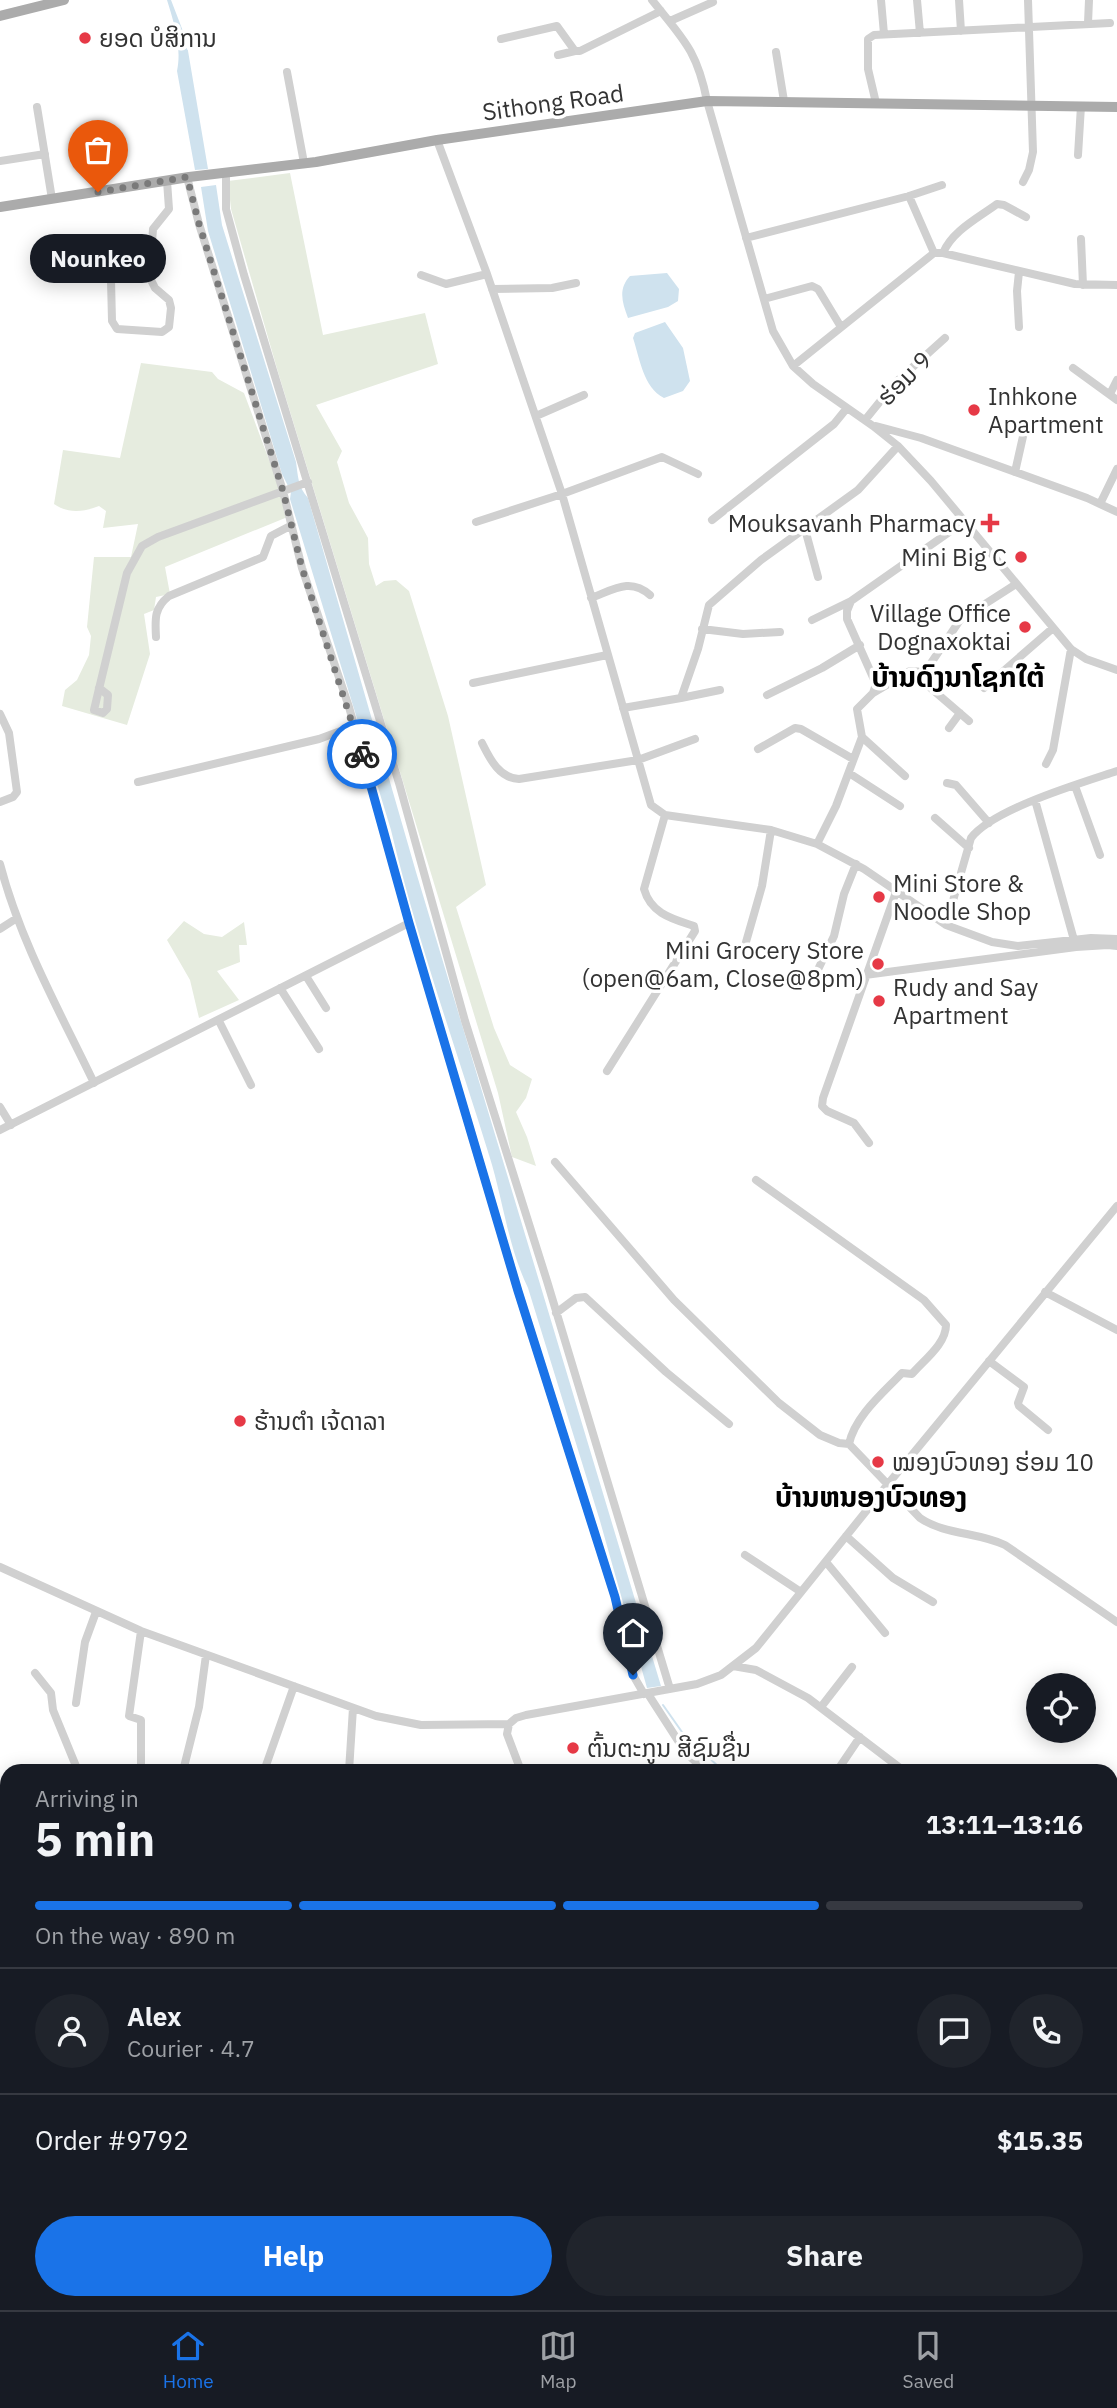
<!DOCTYPE html>
<html lang="en">
<head>
<meta charset="utf-8">
<style>
  :root { --surface:#171b24; --page:#20242c; --text:#f1f3f6; --muted:#9ea1a6; --line:#363941; --accent:#1a73e8 }
  body { margin:0; font-family:"IBM Plex Sans","Noto Sans Lao",sans-serif; background:var(--page); color:var(--text); height:100vh; display:flex; flex-direction:column; font-size:26px; white-space:nowrap }
  * { box-sizing:border-box; margin:0 }
  p { font-size:23px; color:var(--muted) }
  .icon { flex:none; width:38px; height:38px; fill:none; stroke:currentColor; stroke-width:2; stroke-linecap:round; stroke-linejoin:round }
  .map { position:relative; flex:1; overflow:hidden }
  .panel { position:absolute; left:0px; top:1764px; width:1118px; height:546px; display:flex; flex-direction:column; background:var(--surface); border-radius:21px 21px 0 0; box-shadow:0 4px 18px #0003 }
  .panel>* { flex:none }
  .fabs { position:absolute; left:1026px; top:1673px; display:grid; gap:14px }
  .fabs a { display:grid; place-items:center; width:70px; height:70px; border-radius:50%; background:var(--surface); box-shadow:0 4px 18px #0003; font-size:35px }
  .pin { position:absolute; display:grid; place-items:center; width:60px; height:60px; color:#fff; margin:-72px -30px; border-radius:50% 50% 50% 0; rotate:-45deg; box-shadow:0 0 7px #0007 }
  .pin .icon { rotate:45deg }
  .courier { position:absolute; display:grid; place-items:center; width:70px; height:70px; margin:-35px; border:5px solid #1a73e8; border-radius:50%; background:#fff; color:#222; box-shadow:0 2px 9px #0007 }
  .bubble { position:absolute; height:49px; border-radius:24px; background:var(--surface); box-shadow:0 4px 18px #0003; font-size:23px; font-weight:700; line-height:49px; text-align:center }
  .head em { font-style:normal; font-weight:700 }
  .head div { display:flex; flex-direction:column-reverse }
  .head { display:flex; align-items:center; justify-content:space-between; height:119px; padding:0 35px }
  h1 { font-size:46px; font-weight:700; line-height:52px }
  .bar { display:grid; grid-template-columns:repeat(4,1fr); gap:10px 7px; align-content:center; height:84px; padding:0 35px }
  .bar i { height:9px; border-radius:5px; background:var(--line) }
  .bar .on { background:var(--accent) }
  .bar p { grid-column:span 4 }
  .line { display:flex; align-items:center; gap:18px; padding:0 35px; border-top:2px solid var(--line) }
  .line div { flex:1 }
  .round { display:grid; place-items:center; flex:none; width:74px; height:74px; border-radius:37px; background:var(--page) }
  .action { display:flex; gap:14px; margin-top:auto; padding:14px 35px }
  .action a { flex:1; height:80px; border-radius:42px; background:var(--accent); color:#fff; font-size:28px; font-weight:700; line-height:80px; text-align:center }
  .action a+a { background:var(--page); color:var(--text) }
  .tab-bar { display:flex; justify-content:space-around; align-items:center; height:98px; border-top:2px solid var(--line); background:var(--surface); font-size:19px; color:var(--muted) }
  .tab-bar a { display:grid; justify-items:center; gap:4px }
  .tab-bar .on { color:var(--accent) }
  .map>svg:first-child { display:block }
  .green { fill:#e6ecdf }
  .water { fill:#cfe2ee }
  .lines { fill:none; stroke-linecap:round; stroke-linejoin:round }
  .stream { stroke:#cfe2ee; stroke-width:2 }
  .minor { stroke:#d0d0d0; stroke-width:8 }
  .major { stroke:#ababab; stroke-width:10 }
  .done { stroke:#7a7a7a; stroke-width:7; stroke-dasharray:0 12.6 }
  .route { stroke:#1a73e8; stroke-width:9 }
  .poi-dot { fill:#e63946; stroke:#fff; stroke-width:2.5 }
  .labels { text-anchor:middle; dominant-baseline:central; stroke-width:7; stroke-linejoin:round; paint-order:stroke }
  .poi-label { font-size:24px; fill:#333; stroke:#fff; text-anchor:start }
  .street-label { font-size:24px; fill:#333; stroke:#fff }
  .quarter-label { font-size:28px; font-weight:bold; fill:#000; stroke:#fff }
</style>
</head>
<body>
<div class="map">
<svg width="1117" height="2310" viewBox="0 0 1117 2310">
  <rect width="100%" height="100%" fill="#fff"/>
  <path class="green" d="M 290,173 L 323,335 L 425,313 L 438,364 L 316,405 L 342,451 L 337,462 L 349,503 L 368,538 L 369,564 L 376,586 L 384,581 L 396,580 L 409,591 L 448,716 L 486,885 L 456,907 L 494,1028 L 510,1065 L 532,1079 L 526,1098 L 516,1112 L 527,1137 L 536,1166 L 512,1157 L 498,1093 L 278,372 L 231,209 L 228,181 Z
    M 141,363 L 212,372 L 218,379 L 244,393 L 290,516 L 165,567 L 170,594 L 156,597 L 154,610 L 144,614 L 150,654 L 127,725 L 62,706 L 65,690 L 77,680 L 89,655 L 91,636 L 87,627 L 94,557 L 131,557 L 138,524 L 103,528 L 106,511 L 99,506 C 84,512 68,514 54,504 L 63,450 L 120,458 Z
    M 184,921 L 204,934 L 222,937 L 244,922 L 247,945 L 239,945 L 240,962 L 217,971 L 239,1000 L 199,1018 L 190,980 L 167,940 Z"/>
  <path class="water" d="M 167,0 L 171,0 L 186,39 L 208,169 L 195,170 L 177,71 C 182,47 174,23 167,0 Z
    M 216,185 L 222,225 L 296,462 C 298,476 298,487 308,498 L 416,872 L 661,1686 L 647,1688 L 600,1521 L 528,1288 C 508,1247 503,1199 489,1155 C 456,1048 417,940 391,830 L 290,499 L 291,492 L 282,474 L 208,231 L 201,187 Z
    M 667,273 L 679,289 L 678,301 L 668,307 L 628,318 C 622,302 618,289 630,276 Z
    M 665,322 L 683,348 L 690,381 L 683,391 L 664,398 C 643,387 640,359 633,338 L 635,333 Z"/>
  <g class="lines">
    <path class="stream" d="M 663,1705 L 682,1732 L 723,1771
      M 732,2310 L 736,2303"/>
    <path class="minor" d="M 652,0 C 683,39 697,50 707,101 L 773,331 L 793,366 L 813,384 L 873,426 L 898,446 L 931,481 L 1071,649 L 1086,659 L 1117,670
      M 881,0 L 884,34
      M 917,0 L 920,33
      M 959,0 L 961,31
      M 670,21 L 713,2
      M 1088,23 L 1089,0
      M 501,39 L 557,26 L 575,51 L 580,51 L 661,11
      M 776,52 L 784,101
      M 558,55 L 575,51
      M 287,72 L 304,163
      M 876,103 L 868,69 L 868,39 L 874,35 L 1110,23
      M 37,107 L 52,199
      M 437,140 L 487,274 L 562,494 L 651,805 L 665,815 L 771,830 L 817,844 L 864,869 L 946,925 L 992,942 L 1018,946 L 1091,938 L 1117,939
      M 1078,155 L 1081,106
      M 0,161 L 45,154
      M 226,172 L 226,209 L 244,275 L 399,783 L 465,1021 L 547,1281 L 670,1689
      M 187,177 L 199,224 L 283,491 L 302,568 L 349,707 L 409,923 L 518,1291 L 615,1597 L 633,1675 L 644,1694
      M 1023,182 L 1029,170 L 1033,152 L 1028,0
      M 909,196 L 934,253
      M 746,238 L 909,196 L 942,185
      M 1081,239 L 1083,285
      M 943,253 C 952,231 978,218 997,204 L 1004,205 L 1026,217
      M 421,275 L 446,284 L 487,274
      M 111,280 L 112,321 L 117,329 L 162,332 L 169,327 L 171,308 L 169,300 L 155,288 L 151,280 L 150,269 L 153,229 L 169,209 L 167,181
      M 492,289 L 552,288 L 576,283
      M 764,299 L 812,286 L 818,289 L 841,327
      M 1019,327 L 1017,291 L 1019,272
      M 793,366 L 934,253 L 943,253 L 1075,284 L 1117,285
      M 1073,368 L 1117,400
      M 1110,394 L 1117,380
      M 536,416 L 584,395
      M 865,420 L 895,383 L 945,338
      M 876,426 L 921,438 L 1087,498 L 1117,512
      M 1015,472 L 1026,423
      M 1100,504 L 1117,469
      M 712,520 L 834,424 L 847,408
      M 476,522 L 562,494 L 662,457 L 698,474
      M 805,529 L 818,577
      M 591,598 C 613,590 630,577 650,595
      M 812,620 L 851,601
      M 702,629 L 743,634 L 780,632
      M 156,637 C 155,619 154,608 169,596 L 263,557 L 271,536 L 292,525
      M 473,683 L 607,655
      M 99,688 L 108,695 L 107,709 L 103,713 L 94,710 L 98,693 L 127,573 L 142,546 L 158,537 L 308,482
      M 984,688 L 1053,628
      M 873,693 L 910,671 L 925,672
      M 767,695 L 822,668 L 860,645
      M 681,698 L 720,690
      M 623,708 L 681,698 L 698,649 L 709,605 L 761,560 L 858,490 L 898,446
      M 0,714 L 9,733 L 17,792 L 13,797 L 0,802
      M 969,721 L 926,684 L 925,672 L 960,620 L 1016,584
      M 949,728 L 960,713
      M 862,737 L 905,776
      M 482,743 C 490,759 499,778 519,779 L 638,760 L 695,739
      M 758,749 L 795,728 L 801,729 L 853,759
      M 1046,764 L 1053,750 L 1071,649
      M 849,773 L 900,806
      M 138,782 L 319,739 L 354,726
      M 947,783 L 956,785 L 989,823
      M 1075,786 L 1100,855
      M 1035,800 L 1074,940
      M 935,818 L 969,848
      M 817,844 L 836,806 L 862,737 L 857,709 L 873,693 L 876,684 L 847,619 L 847,611 L 851,601 L 965,521
      M 0,864 C 20,941 60,1012 94,1083
      M 946,925 L 971,838 C 993,809 1081,783 1117,771
      M 0,929 L 17,918
      M 746,942 L 762,886 L 771,830
      M 865,975 L 1076,947 L 1108,945 L 1117,946
      M 306,976 L 326,1008
      M 813,980 L 834,936 L 844,894 L 856,864
      M 280,988 L 319,1049
      M 219,1021 L 251,1085
      M 607,1071 L 695,931 L 694,926 C 673,919 651,914 644,889 L 665,815
      M 0,1107 L 11,1125
      M 0,1130 L 409,923
      M 869,1143 L 854,1123 L 827,1111 L 822,1106 L 823,1098 L 896,892
      M 555,1162 L 674,1300 L 779,1403 L 820,1435 L 839,1443 L 849,1444
      M 756,1180 L 924,1300 L 946,1325 C 946,1344 924,1360 912,1374 L 902,1373 C 883,1393 855,1416 849,1444 L 920,1518 C 945,1535 978,1532 1005,1545 L 1117,1622
      M 1045,1292 L 1117,1330
      M 556,1313 L 576,1298 L 585,1297 L 666,1372 L 729,1424
      M 989,1361 L 1024,1387 L 1018,1403 L 1019,1406 L 1048,1430
      M 846,1536 L 893,1578 L 933,1602
      M 745,1555 L 801,1592
      M 826,1562 L 885,1633
      M 0,1567 L 141,1631 L 376,1716 L 421,1725 L 509,1724 L 516,1718 L 526,1715 L 697,1684 L 721,1675 L 756,1648 L 888,1484 L 1117,1206
      M 733,1666 L 756,1670 L 808,1698 L 904,1771
      M 35,1673 L 51,1693 L 53,1710 L 78,1771
      M 648,1694 L 686,1753 L 706,1771
      M 76,1703 L 85,1642 L 96,1612
      M 821,1707 L 852,1667
      M 509,1724 L 507,1734 L 521,1771
      M 141,1771 L 141,1720 L 129,1716 L 141,1631
      M 183,1771 L 199,1707 L 206,1655
      M 264,1771 L 294,1686
      M 349,1771 L 353,1708
      M 837,1771 L 860,1737
      M 0,1854 L 4,1855
      M 1111,1931 L 1117,1936
      M 0,1949 L 7,1949
      M 1111,1998 L 1117,1989
      M 0,2224 L 7,2220
      M 356,2303 L 359,2310
      M 686,2303 L 688,2310
      M 742,2310 L 745,2303"/>
    <path class="major" d="M 0,16 L 64,0
      M 0,207 L 189,177 L 316,162 L 437,140 L 707,101 L 1117,107"/>
  </g>
  <g class="lines">
    <path class="done" d="M 98,192 L 187,177 L 199,224 L 283,491 L 302,568 L 362,754"/>
    <path class="route" d="M 362,754 L 409,923 L 518,1291 L 615,1597 L 633,1675"/>
  </g>
  <g class="poi-dot">
    <circle cx="85" cy="38" r="7"/>
    <circle cx="974" cy="410" r="7"/>
    <path d="M986.5 512.5h7v7h7v7h-7v7h-7v-7h-7v-7h7z"/>
    <circle cx="1021" cy="557" r="7"/>
    <circle cx="1025" cy="627" r="7"/>
    <circle cx="879" cy="897" r="7"/>
    <circle cx="878" cy="964" r="7"/>
    <circle cx="879" cy="1001" r="7"/>
    <circle cx="240" cy="1421" r="7"/>
    <circle cx="878" cy="1462" r="7"/>
    <circle cx="573" cy="1748" r="7"/>
  </g>
  <g class="labels">
    <g class="poi-label">
      <text x="99" y="38">ຍອດ ບໍສິການ</text>
      <text x="988" y="396">Inhkone<tspan x="988" dy="28">Apartment</tspan></text>
      <text x="976" y="523" text-anchor="end">Mouksavanh Pharmacy</text>
      <text x="1007" y="557" text-anchor="end">Mini Big C</text>
      <text x="1011" y="613" text-anchor="end">Village Office<tspan x="1011" dy="28">Dognaxoktai</tspan></text>
      <text x="893" y="883">Mini Store &amp;<tspan x="893" dy="28">Noodle Shop</tspan></text>
      <text x="864" y="950" text-anchor="end">Mini Grocery Store<tspan x="864" dy="28">(open@6am, Close@8pm)</tspan></text>
      <text x="893" y="987">Rudy and Say<tspan x="893" dy="28">Apartment</tspan></text>
      <text x="254" y="1421">ຮ້ານຕຳ ເຈ້ດາລາ</text>
      <text x="892" y="1462">ໝອງບົວທອງ ຮ່ອມ 10</text>
      <text x="587" y="1748">ຕົ້ນຕະກູນ ສີຊົມຊື່ນ</text>
    </g>
    <g class="street-label">
      <text transform="translate(553 102) rotate(-8)">Sithong Road</text>
      <text transform="translate(904 378) rotate(-45)">ຮ່ອມ 9</text>
    </g>
    <g class="quarter-label">
      <text x="958" y="676">ບ້ານດົງນາໂຊກໃຕ້</text>
      <text x="871" y="1496">ບ້ານຫນອງບົວທອງ</text>
    </g>
  </g>
</svg>
<div class="fabs">
<a><svg class="icon" aria-label="locate" viewBox="0 0 24 24"><circle cx="12" cy="12" r="6"/><path d="M12 2v4M12 18v4M2 12h4M18 12h4"/></svg></a>
</div>
<div class="pin" style="left:98px;top:192px;background:#ea580c"><svg class="icon" aria-label="bag" viewBox="0 0 24 24"><path d="M5 8h14l-1 12H6zM9 8a3 3 0 0 1 6 0"/></svg></div>
<div class="pin" style="left:633px;top:1675px;background:#1f2937"><svg class="icon" aria-label="home" viewBox="0 0 24 24"><path d="M3 11l9-7 9 7M6 9v11h12V9"/></svg></div>
<div class="courier" style="left:362px;top:754px"><svg class="icon" aria-label="bike" viewBox="0 0 24 24"><circle cx="6" cy="16" r="4"/><circle cx="18" cy="16" r="4"/><path d="M6 16l4-8h5l3 8M10 8l3 8H6M13 5h3"/></svg></div>
<div class="bubble" style="left:30px;top:234px;width:136px">Nounkeo</div>
<section class="panel">
<div class="head"><div><h1>5 min</h1><p>Arriving in</p></div><em>13:11–13:16</em></div>
<div class="bar"><i class="on"></i><i class="on"></i><i class="on"></i><i></i><p>On the way · 890 m</p></div>
<div class="line" style="height:126px"><a class="round"><svg class="icon" aria-label="person" viewBox="0 0 24 24"><circle cx="12" cy="8" r="4"/><path d="M4 21q1-7 8-7t8 7"/></svg></a><div><b>Alex</b><p>Courier · 4.7</p></div><a class="round"><svg class="icon" aria-label="chat" viewBox="0 0 24 24"><path d="M4 5h16v11H9l-5 4z"/></svg></a><a class="round"><svg class="icon" aria-label="phone" viewBox="0 0 24 24"><path d="M5 4h4l2 5-3 2q2 4 5 5l2-3 5 2v4C11 20 4 13 5 4z"/></svg></a></div>
<div class="line" style="height:91px"><div>Order #9792</div><b>$15.35</b></div>
<div class="action"><a>Help</a><a>Share</a></div>
</section>
</div>
<nav class="tab-bar">
<a class="on"><svg class="icon" aria-label="home" viewBox="0 0 24 24"><path d="M3 11l9-7 9 7M6 9v11h12V9"/></svg>Home</a>
<a><svg class="icon" aria-label="map" viewBox="0 0 24 24"><path d="M3 6l6-2 6 2 6-2v14l-6 2-6-2-6 2zM9 4v14M15 6v14"/></svg>Map</a>
<a><svg class="icon" aria-label="saved" viewBox="0 0 24 24"><path d="M7 4h10v16l-5-4-5 4z"/></svg>Saved</a>
</nav>
</body>
</html>
